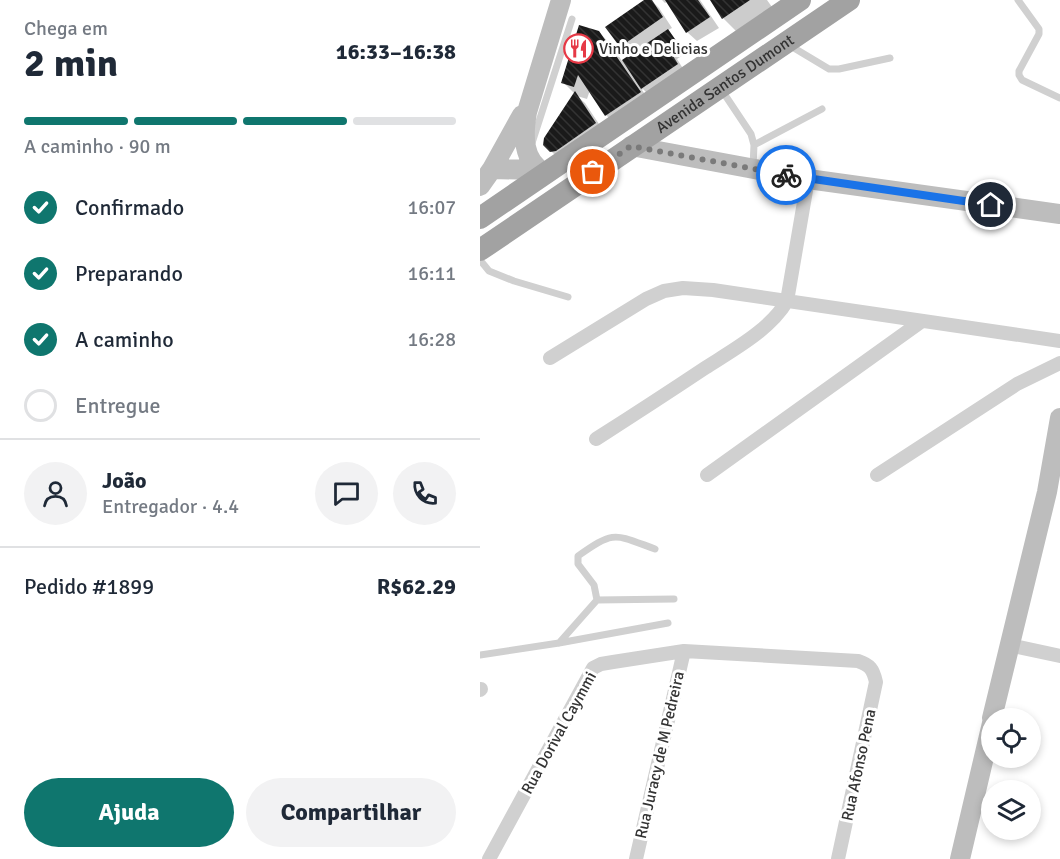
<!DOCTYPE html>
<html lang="pt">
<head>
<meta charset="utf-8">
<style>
  :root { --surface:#fff; --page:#f2f2f3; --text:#1f2937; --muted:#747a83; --line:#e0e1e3; --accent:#0f766e }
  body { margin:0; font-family:Signika,sans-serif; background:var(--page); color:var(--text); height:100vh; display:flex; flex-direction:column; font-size:22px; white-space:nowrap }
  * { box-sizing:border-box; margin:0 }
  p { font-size:20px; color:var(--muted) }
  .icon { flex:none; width:33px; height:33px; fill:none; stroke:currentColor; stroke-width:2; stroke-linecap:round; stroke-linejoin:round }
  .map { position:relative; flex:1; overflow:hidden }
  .sheet { display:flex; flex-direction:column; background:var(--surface); width:480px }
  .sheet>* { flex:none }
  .controls { position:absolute; left:501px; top:708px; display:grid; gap:12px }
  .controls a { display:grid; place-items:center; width:60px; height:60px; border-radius:50%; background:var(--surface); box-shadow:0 3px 9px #0003; font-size:30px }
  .pin { position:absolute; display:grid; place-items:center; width:51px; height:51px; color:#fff; margin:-26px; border:3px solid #fff; border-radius:50%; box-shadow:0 2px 6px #0007 }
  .courier { position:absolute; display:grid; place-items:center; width:60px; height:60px; margin:-30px; border:4px solid #1a73e8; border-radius:50%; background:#fff; color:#222; box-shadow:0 2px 8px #0007 }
  .headline em { font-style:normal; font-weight:700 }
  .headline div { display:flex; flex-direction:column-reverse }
  .headline { display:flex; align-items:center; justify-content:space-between; height:102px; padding:0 24px }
  h1 { font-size:39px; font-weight:700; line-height:45px }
  .bar { display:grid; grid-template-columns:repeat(4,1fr); gap:9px 6px; align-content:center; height:72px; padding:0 24px }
  .bar i { height:8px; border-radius:4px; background:var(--line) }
  .bar .selected { background:var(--accent) }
  .bar p { grid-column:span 4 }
  .line { display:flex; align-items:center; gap:15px; padding:0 24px; border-top:2px solid var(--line) }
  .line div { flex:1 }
  .round { display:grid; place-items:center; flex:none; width:63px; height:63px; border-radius:32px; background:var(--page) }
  ol { padding:0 24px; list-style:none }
  li { display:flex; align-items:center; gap:18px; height:66px }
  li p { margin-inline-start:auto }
  li .icon { padding:6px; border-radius:50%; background:var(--accent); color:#fff; stroke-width:4 }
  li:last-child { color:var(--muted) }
  li i { width:33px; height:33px; border:3px solid var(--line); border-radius:50% }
  .primary-button { display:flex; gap:12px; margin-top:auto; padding:12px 24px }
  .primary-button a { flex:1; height:69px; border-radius:36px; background:var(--accent); color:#fff; font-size:24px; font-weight:700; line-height:69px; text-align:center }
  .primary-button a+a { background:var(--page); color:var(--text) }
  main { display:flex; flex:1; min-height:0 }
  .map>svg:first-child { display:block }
  .shadow { fill:#0003 }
  .building { fill:url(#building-back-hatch) }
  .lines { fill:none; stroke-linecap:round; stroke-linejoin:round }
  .service { stroke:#d0d0d0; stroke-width:7 }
  .minor { stroke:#d0d0d0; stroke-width:14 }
  .secondary { stroke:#bdbdbd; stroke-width:20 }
  .trunk { stroke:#a2a2a2; stroke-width:22 }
  .done { stroke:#7a7a7a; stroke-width:6; stroke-dasharray:0 10.8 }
  .route { stroke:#1a73e8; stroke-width:8 }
  .labels { text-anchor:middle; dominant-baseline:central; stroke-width:6; stroke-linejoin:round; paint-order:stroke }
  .poi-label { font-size:16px; fill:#333; stroke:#fff; text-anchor:start }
  .street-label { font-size:16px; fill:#333; stroke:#fff }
</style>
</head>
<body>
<main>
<section class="sheet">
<div class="headline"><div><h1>2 min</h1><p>Chega em</p></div><em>16:33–16:38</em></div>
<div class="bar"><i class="selected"></i><i class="selected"></i><i class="selected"></i><i></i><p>A caminho · 90 m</p></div>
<ol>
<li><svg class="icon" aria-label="check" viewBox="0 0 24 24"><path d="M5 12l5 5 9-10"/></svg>Confirmado<p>16:07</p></li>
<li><svg class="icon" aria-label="check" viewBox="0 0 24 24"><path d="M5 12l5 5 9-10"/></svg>Preparando<p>16:11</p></li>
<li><svg class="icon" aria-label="check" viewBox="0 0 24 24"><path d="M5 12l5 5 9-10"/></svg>A caminho<p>16:28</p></li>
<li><i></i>Entregue</li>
</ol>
<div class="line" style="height:108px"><a class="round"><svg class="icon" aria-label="person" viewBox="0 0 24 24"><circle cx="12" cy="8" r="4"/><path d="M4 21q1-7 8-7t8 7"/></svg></a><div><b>João</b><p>Entregador · 4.4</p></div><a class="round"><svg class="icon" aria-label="chat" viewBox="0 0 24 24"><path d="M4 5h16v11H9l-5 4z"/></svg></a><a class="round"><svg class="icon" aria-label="phone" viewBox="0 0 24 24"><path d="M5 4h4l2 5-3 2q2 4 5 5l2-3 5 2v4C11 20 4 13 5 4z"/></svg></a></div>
<div class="line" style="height:78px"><div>Pedido #1899</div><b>R$62.29</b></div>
<div class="primary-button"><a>Ajuda</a><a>Compartilhar</a></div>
</section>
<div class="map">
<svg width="580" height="859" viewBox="0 0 580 859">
  <defs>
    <pattern id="building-back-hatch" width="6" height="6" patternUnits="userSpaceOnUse" patternTransform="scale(1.5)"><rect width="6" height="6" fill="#1a1a1a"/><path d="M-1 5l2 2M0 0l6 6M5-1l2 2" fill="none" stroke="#333"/></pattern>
  </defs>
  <rect width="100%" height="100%" fill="#fff"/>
  <path class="shadow" d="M 166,0 L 171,0 L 179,8 L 192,28 L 188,30 L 206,53 L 197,59 L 207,75 L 172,98 L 163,89 L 162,90 L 173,106 L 139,128 L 126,115 L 110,90 L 107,99 L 97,96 L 105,103 L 125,133 L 81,161 L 65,145 L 95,94 L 83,82 L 119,32 L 132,46 L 142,61 L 150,56 L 141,46 Z
    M 182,0 L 220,0 L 239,28 L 217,41 L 207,32 L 188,1 L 185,3 Z
    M 231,0 L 287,0 L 292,7 L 256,31 L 243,18 Z"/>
  <path class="building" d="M 164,0 L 172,0 L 183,17 L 140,47 L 125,27 Z
    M 185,0 L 218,0 L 230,17 L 206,33 Z
    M 230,0 L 270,0 L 242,19 Z
    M 99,25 L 119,31 L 161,92 L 125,116 L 98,75 L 94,87 L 81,83 Z
    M 188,29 L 197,42 L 188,48 L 198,64 L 161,89 L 142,60 Z
    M 95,91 L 116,123 L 76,151 L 70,152 L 63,145 L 64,138 Z"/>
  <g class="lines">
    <path class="service" d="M 538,0 L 559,29 L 559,34 L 539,71 L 539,75 L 542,80 L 580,98
      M 309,45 L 349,69 L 359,69 L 410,58
      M 241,89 L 271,134 L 274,145 L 273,167
      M 52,143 L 92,19
      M 274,145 L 342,109
      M 0,260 L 9,271 L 34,281 L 88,297
      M 117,600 L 194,599
      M 79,643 L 117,600 L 114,585 L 98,564 L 98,556 C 135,530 134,534 175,549
      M 0,655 L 79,643 L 188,623"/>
    <path class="minor" d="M 70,358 L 166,299 L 184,291 L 203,288 L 233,290 L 580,341
      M 116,439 C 152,416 189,392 225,368 C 253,350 290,330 307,301 L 328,179
      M 227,475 L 442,321
      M 397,475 L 537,384 L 580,363
      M 529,645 L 580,656
      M 0,690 L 1,689
      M 9,859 L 113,668 L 121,664 L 133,662 L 204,651 L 378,661 C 390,665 393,669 396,682 L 358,859
      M 156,859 L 204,651"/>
    <path class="secondary" d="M 151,146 L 328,179 L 580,214
      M 12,169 L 60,170
      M 65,173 C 42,161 43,135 47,112 L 81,0
      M 0,186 L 12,169 L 42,115
      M 512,718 L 567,492 L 580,418
      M 480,859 L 512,723"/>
    <g class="trunk">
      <path d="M 0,218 L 320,0"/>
      <path id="s1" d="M 0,250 L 369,0"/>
    </g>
  </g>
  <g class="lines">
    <path class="done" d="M 113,172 L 151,146 L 306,175"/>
    <path class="route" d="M 306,175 L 511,205"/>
  </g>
  <defs>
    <symbol id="restaurant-ring" viewBox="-11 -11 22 22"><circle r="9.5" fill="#fff" stroke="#e63946" stroke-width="1.5"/><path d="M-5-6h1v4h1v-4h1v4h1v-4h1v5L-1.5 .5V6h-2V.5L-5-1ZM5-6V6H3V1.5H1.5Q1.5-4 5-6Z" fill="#e63946"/></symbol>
  </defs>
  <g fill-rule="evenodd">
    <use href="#restaurant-ring" x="82" y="32" width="33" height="33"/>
  </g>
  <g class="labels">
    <g class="poi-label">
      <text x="119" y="49">Vinho e Delicias</text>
    </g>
    <g class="street-label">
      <text stroke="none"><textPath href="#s1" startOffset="296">Avenida Santos Dumont</textPath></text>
      <text transform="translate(79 733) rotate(-61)">Rua Dorival Caymmi</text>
      <text transform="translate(180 755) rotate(-77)">Rua Juracy de M Pedreira</text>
      <text transform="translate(379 765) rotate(-78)">Rua Afonso Pena</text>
    </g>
  </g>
</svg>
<div class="controls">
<a><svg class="icon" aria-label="locate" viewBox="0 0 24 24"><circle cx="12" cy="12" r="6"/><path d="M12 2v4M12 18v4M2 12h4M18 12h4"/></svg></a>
<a><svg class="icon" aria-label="layers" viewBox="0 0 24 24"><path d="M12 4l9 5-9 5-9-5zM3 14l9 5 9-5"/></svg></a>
</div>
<div class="pin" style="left:113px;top:172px;background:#ea580c"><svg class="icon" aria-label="bag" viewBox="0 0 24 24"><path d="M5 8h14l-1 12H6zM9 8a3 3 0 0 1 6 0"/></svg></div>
<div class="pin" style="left:511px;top:205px;background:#1f2937"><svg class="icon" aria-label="home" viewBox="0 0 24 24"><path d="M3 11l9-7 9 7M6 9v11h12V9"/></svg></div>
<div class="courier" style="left:306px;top:175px"><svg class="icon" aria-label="bike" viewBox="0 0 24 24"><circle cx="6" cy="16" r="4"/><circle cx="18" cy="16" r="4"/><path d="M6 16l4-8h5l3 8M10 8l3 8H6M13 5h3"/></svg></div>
</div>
</main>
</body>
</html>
